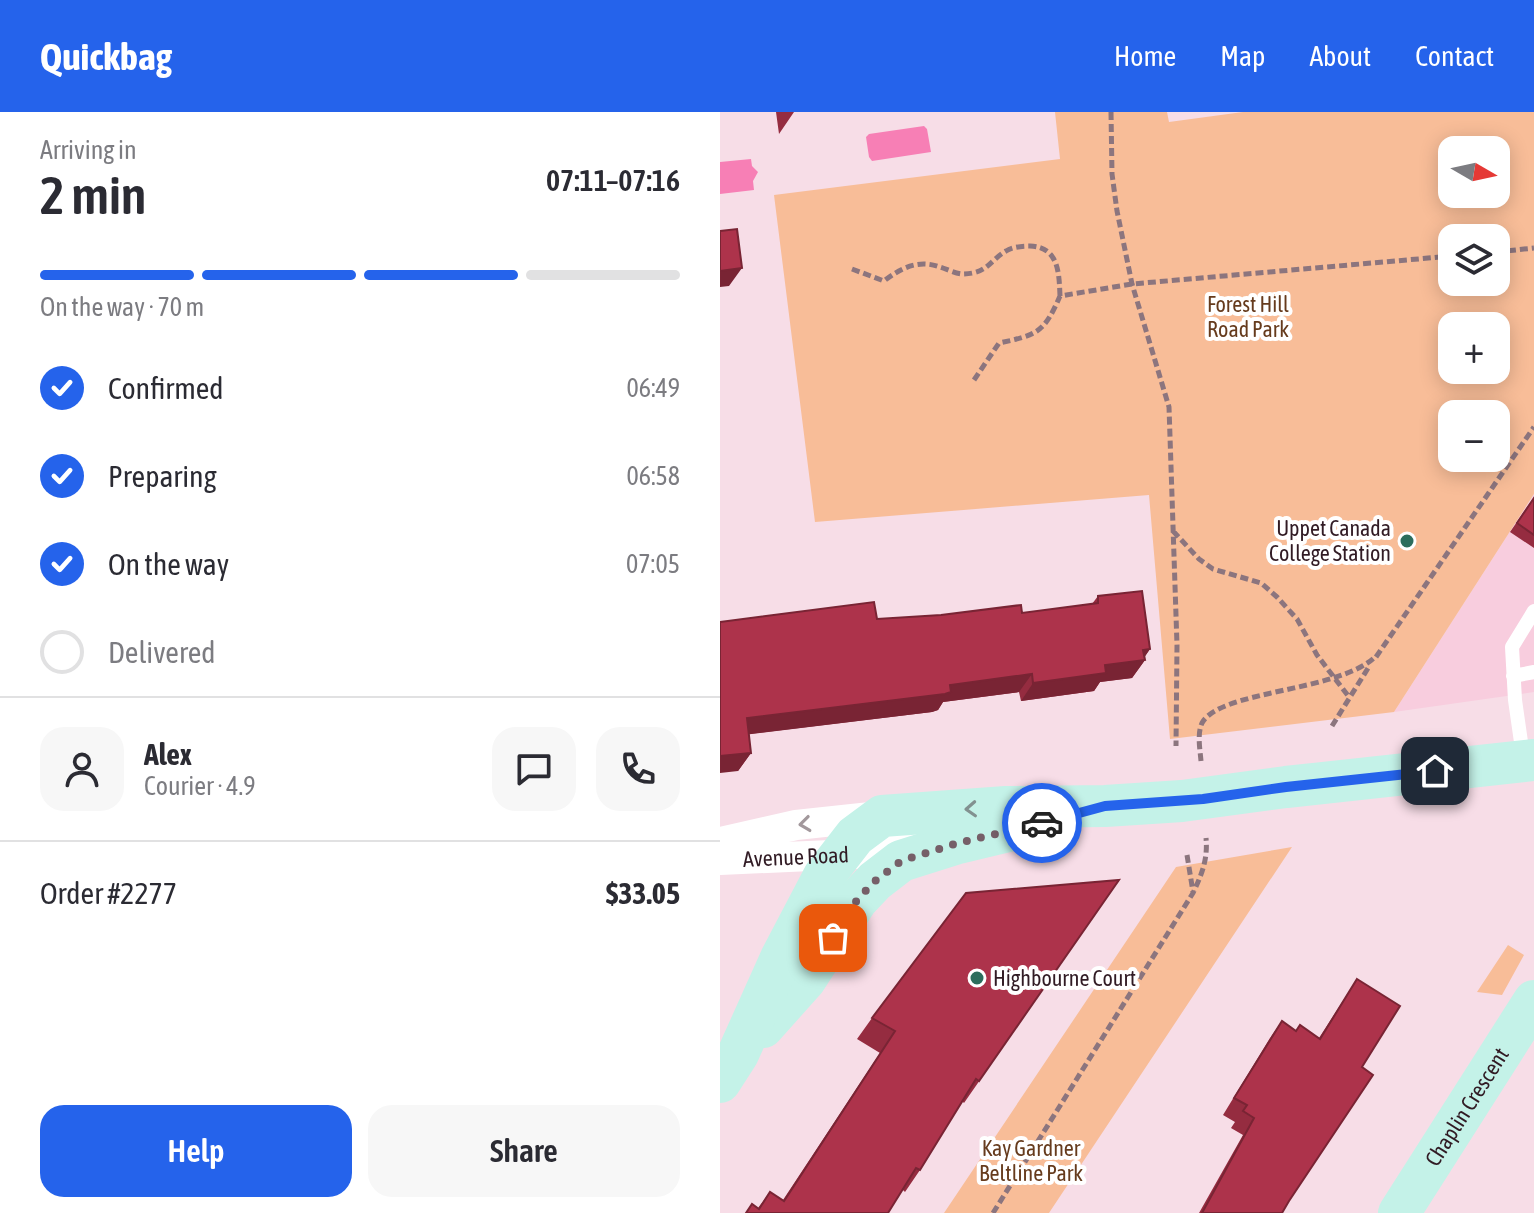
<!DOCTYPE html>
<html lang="en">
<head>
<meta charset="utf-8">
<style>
  :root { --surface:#fff; --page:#f7f7f7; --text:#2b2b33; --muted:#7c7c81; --line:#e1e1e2; --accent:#2563eb }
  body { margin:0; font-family:"Asap Condensed",sans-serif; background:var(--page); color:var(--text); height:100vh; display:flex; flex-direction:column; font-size:30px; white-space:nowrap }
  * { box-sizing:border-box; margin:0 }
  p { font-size:26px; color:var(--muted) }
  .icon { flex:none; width:44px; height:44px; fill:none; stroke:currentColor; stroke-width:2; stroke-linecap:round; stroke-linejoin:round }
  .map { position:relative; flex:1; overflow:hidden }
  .panel { display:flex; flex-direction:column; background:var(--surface); width:720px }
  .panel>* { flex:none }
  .needle { width:52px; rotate:99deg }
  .tools { position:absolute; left:718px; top:24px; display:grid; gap:16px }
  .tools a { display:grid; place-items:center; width:72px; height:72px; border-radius:16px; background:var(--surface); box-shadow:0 4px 20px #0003; font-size:40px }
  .pin { position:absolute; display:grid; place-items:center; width:68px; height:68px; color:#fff; margin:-34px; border-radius:16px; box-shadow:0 4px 12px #0006 }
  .courier { position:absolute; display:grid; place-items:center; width:80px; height:80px; margin:-40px; border:6px solid #2563eb; border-radius:50%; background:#fff; color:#222; box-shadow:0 2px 10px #0007 }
  .summary em { font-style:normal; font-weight:600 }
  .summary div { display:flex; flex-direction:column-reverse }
  .summary { display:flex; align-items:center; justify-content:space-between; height:136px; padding:0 40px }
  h1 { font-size:52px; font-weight:600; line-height:60px }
  .bar { display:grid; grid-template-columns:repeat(4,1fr); gap:12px 8px; align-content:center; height:96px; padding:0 40px }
  .bar i { height:10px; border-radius:6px; background:var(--line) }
  .bar .selected { background:var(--accent) }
  .bar p { grid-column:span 4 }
  .line { display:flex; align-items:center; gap:20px; padding:0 40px; border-top:2px solid var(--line) }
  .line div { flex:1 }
  .round { display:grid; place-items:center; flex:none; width:84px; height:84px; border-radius:24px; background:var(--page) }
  ol { padding:0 40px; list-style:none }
  li { display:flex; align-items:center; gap:24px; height:88px }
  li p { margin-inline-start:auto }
  li .icon { padding:8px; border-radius:50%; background:var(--accent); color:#fff; stroke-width:4 }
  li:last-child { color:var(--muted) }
  li i { width:44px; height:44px; border:4px solid var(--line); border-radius:50% }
  .action { display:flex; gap:16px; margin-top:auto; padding:16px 40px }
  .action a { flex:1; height:92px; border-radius:24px; background:var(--accent); color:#fff; font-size:32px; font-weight:600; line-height:92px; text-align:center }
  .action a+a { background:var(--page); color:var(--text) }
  header { display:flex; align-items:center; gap:48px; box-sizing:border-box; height:112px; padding:0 40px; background:var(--accent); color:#fff }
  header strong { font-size:38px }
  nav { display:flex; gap:44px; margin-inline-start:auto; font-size:28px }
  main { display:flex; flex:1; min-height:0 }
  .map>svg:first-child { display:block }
  .built { fill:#f8cdde }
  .green { fill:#f8bd98; fill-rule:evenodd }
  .water { fill:#f77fb5 }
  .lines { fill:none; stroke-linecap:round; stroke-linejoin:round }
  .path { stroke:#8c757e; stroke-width:5; stroke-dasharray:8 4; stroke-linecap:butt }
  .lane { stroke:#fff; stroke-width:14 }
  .street { stroke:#fff; stroke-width:30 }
  .secondary { stroke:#c4f2e8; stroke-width:42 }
  .wall { fill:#952c40 }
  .shaded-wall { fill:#792434 }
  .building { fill:#ad334b; stroke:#792434; stroke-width:2 }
  .oneway { stroke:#829190 }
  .oneway2 { stroke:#a2989c }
  .done { stroke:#765f68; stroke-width:8; stroke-dasharray:0 14.4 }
  .route { stroke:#2563eb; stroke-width:10 }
  .poi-dot { fill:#2c6d5c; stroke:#fff; stroke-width:3 }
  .labels { text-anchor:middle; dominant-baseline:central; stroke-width:8; stroke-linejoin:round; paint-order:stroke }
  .park-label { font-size:22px; fill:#663b1d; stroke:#fff }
  .poi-label { font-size:22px; fill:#311b24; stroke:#fff; text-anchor:end }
  .street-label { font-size:22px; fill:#311b24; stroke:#fff }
</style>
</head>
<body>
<header>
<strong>Quickbag</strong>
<nav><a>Home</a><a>Map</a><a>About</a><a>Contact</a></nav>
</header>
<main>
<section class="panel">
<div class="summary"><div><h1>2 min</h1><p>Arriving in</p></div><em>07:11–07:16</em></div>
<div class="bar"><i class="selected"></i><i class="selected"></i><i class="selected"></i><i></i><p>On the way · 70 m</p></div>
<ol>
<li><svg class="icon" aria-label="check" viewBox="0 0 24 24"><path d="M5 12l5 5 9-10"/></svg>Confirmed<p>06:49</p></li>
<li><svg class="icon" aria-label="check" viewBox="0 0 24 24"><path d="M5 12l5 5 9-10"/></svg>Preparing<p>06:58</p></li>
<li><svg class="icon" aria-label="check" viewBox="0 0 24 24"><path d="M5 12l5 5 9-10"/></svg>On the way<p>07:05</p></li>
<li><i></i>Delivered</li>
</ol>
<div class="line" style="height:144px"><a class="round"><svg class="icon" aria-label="person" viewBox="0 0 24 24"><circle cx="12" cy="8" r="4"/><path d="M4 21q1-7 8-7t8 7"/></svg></a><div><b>Alex</b><p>Courier · 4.9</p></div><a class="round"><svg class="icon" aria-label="chat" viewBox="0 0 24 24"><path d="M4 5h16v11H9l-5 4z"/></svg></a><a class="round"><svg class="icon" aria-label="phone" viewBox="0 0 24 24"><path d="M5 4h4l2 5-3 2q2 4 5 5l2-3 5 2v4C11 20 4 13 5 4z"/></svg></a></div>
<div class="line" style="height:104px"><div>Order #2277</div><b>$33.05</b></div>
<div class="action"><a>Help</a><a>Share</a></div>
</section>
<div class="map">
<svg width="814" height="1101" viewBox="0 0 814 1101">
  <rect width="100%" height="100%" fill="#f7dde7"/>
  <path class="built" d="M 814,382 L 814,580 L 674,600 Z"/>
  <path class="green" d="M 335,0 L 447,0 L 449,10 L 523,0 L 814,0 L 814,382 L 674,600 L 450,627 L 429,383 L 95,410 L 54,83 L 340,47 ZM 732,38 L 776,38 L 776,82 L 732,82 ZM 732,126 L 776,126 L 776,170 L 732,170 ZM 732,214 L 776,214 L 776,258 L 732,258 ZM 732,302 L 776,302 L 776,346 L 732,346 Z
    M 572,735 L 329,1101 L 224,1101 L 456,755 Z
    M 788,833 L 804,843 L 782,883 L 757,880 Z"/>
  <path class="water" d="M 204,14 L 207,17 L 211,40 L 152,49 L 149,45 L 146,25 L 149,22 Z
    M 31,47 L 32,54 L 38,60 L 33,69 L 34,78 L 0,82 L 0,50 Z"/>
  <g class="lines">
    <path class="path" d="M 391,0 L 392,62 L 397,99 L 412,172 L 449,295 L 457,533 L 456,634
      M 776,140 L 814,136
      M 132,157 L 164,169 C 181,156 198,147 220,155 C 227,157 236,162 244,162 C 268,161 269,149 286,139 C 292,135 302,134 310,134 C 339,135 339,161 340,184
      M 254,268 L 279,231 C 317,223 324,221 340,184 L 412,172 L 732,144
      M 453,419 L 479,447 L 493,457 L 541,471 L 557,485 L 577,507 L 597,543 L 629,585
      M 656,545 L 814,315
      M 612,614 L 650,553
      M 481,649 C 480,637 477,622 482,611 C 500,578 618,580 655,545
      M 467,743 L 473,780
      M 273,1101 L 473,781 C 482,762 488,747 486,726"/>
    <path class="lane" d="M 793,564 L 814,560
      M 803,644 L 795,588 L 792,535 L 814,499"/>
    <g class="street">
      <path d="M 0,730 L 76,713 L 160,704"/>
      <path id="s1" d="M 0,748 L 156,741 L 198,736"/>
    </g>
    <g class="secondary">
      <path d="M 43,915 L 85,868 L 137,788 L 155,769 L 181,749 L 238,731 L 317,712"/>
      <path d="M 0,970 L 18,942 L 61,846 L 104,764 L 135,724 L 162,704 L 286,695 L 385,694 L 462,689 L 566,675 L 814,648"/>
      <path id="s2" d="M 679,1101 L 814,889"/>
    </g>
  </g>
  <path class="wall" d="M 56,0 L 74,0 L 59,22 Z
    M 814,385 L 814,436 L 790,420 Z
    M 378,484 L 430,537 L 424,545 L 425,548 L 412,566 L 380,570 L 374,579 L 301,589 L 299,580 L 223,590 L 218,598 L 212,600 L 29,622 L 31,641 L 18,659 L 0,510 L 157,507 L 302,501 L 372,492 Z
    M 399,768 L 244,991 L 242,989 L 200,1058 L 185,1080 L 183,1078 L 38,1096 L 50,1080 L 63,1088 L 160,941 L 137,927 L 152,906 Z
    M 637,867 L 642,955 L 562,1101 L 479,1101 L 523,1023 L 511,1016 L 515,1010 L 503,1003 L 550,926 L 562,909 L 576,919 L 599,926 Z"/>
  <path class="shaded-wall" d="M 22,156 L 9,174 L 0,175 L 0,159 Z
    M 430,537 L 422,549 L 425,548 L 412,566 L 380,570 L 374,579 L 301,589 L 313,571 L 385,553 L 423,538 Z
    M 312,562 L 299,580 L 223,590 L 218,598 L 212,600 L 15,624 L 27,606 L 230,573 Z
    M 31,641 L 18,659 L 0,661 L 0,644 Z"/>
  <path class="building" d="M 17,117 L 22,156 L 0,159 L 0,119 Z
    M 814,386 L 814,423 L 797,411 Z
    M 422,479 L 430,537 L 423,538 L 425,548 L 385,553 L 386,561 L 313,571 L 312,562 L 230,573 L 231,580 L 225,582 L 27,606 L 31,641 L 0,644 L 0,510 L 154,490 L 157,507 L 221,503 L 301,493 L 302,501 L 378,491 L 378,484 Z
    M 399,768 L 259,969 L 256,967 L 200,1058 L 196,1056 L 168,1101 L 26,1101 L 32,1092 L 39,1097 L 50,1080 L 64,1089 L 175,919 L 152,906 L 246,781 Z
    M 637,867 L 680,894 L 642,955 L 653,963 L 569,1089 L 562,1101 L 482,1101 L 534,1006 L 523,999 L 527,993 L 514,986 L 562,909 L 576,919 L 580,913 L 600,927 Z"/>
  <defs><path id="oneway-chevron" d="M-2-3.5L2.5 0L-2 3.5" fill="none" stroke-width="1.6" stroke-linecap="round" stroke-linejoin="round" transform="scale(2)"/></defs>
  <use class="oneway" href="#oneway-chevron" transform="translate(251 697) rotate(177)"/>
  <use class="oneway2" href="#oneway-chevron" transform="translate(85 712) rotate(173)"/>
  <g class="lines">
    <path class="done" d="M 113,826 L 137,788 L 155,769 L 181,749 L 238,731 L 322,711"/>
    <path class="route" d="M 322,711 L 385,694 L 483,687 L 566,675 L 715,659"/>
  </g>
  <g class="poi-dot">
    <circle cx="687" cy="429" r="8"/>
    <circle cx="257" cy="866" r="8"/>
  </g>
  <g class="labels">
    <g class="park-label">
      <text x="528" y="192">Forest Hill<tspan x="528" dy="25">Road Park</tspan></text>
      <text x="311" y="1036">Kay Gardner<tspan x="311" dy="25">Beltline Park</tspan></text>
    </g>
    <g class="poi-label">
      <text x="671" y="416">Uppet Canada<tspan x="671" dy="25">College Station</tspan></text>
      <text x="273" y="866" text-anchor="start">Highbourne Court</text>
    </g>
    <g class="street-label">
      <text stroke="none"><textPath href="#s1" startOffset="76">Avenue Road</textPath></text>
      <text stroke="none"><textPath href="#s2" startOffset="126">Chaplin Crescent</textPath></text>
    </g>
  </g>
</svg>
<div class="tools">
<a><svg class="needle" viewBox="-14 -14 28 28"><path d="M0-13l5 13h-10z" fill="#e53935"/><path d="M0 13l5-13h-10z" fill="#7c7c81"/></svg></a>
<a><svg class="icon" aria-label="layers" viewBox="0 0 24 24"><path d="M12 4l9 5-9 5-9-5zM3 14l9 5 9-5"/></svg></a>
<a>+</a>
<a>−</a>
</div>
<div class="pin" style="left:113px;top:826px;background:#ea580c"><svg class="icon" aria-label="bag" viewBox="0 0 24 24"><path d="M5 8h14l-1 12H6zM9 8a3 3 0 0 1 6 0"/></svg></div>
<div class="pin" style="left:715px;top:659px;background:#1f2937"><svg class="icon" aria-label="home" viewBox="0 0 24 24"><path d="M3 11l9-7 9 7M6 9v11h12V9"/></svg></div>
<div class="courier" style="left:322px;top:711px"><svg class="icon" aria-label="car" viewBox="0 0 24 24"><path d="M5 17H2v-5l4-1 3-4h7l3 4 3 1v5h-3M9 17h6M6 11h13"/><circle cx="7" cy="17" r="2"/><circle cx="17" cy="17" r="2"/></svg></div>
</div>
</main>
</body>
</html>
